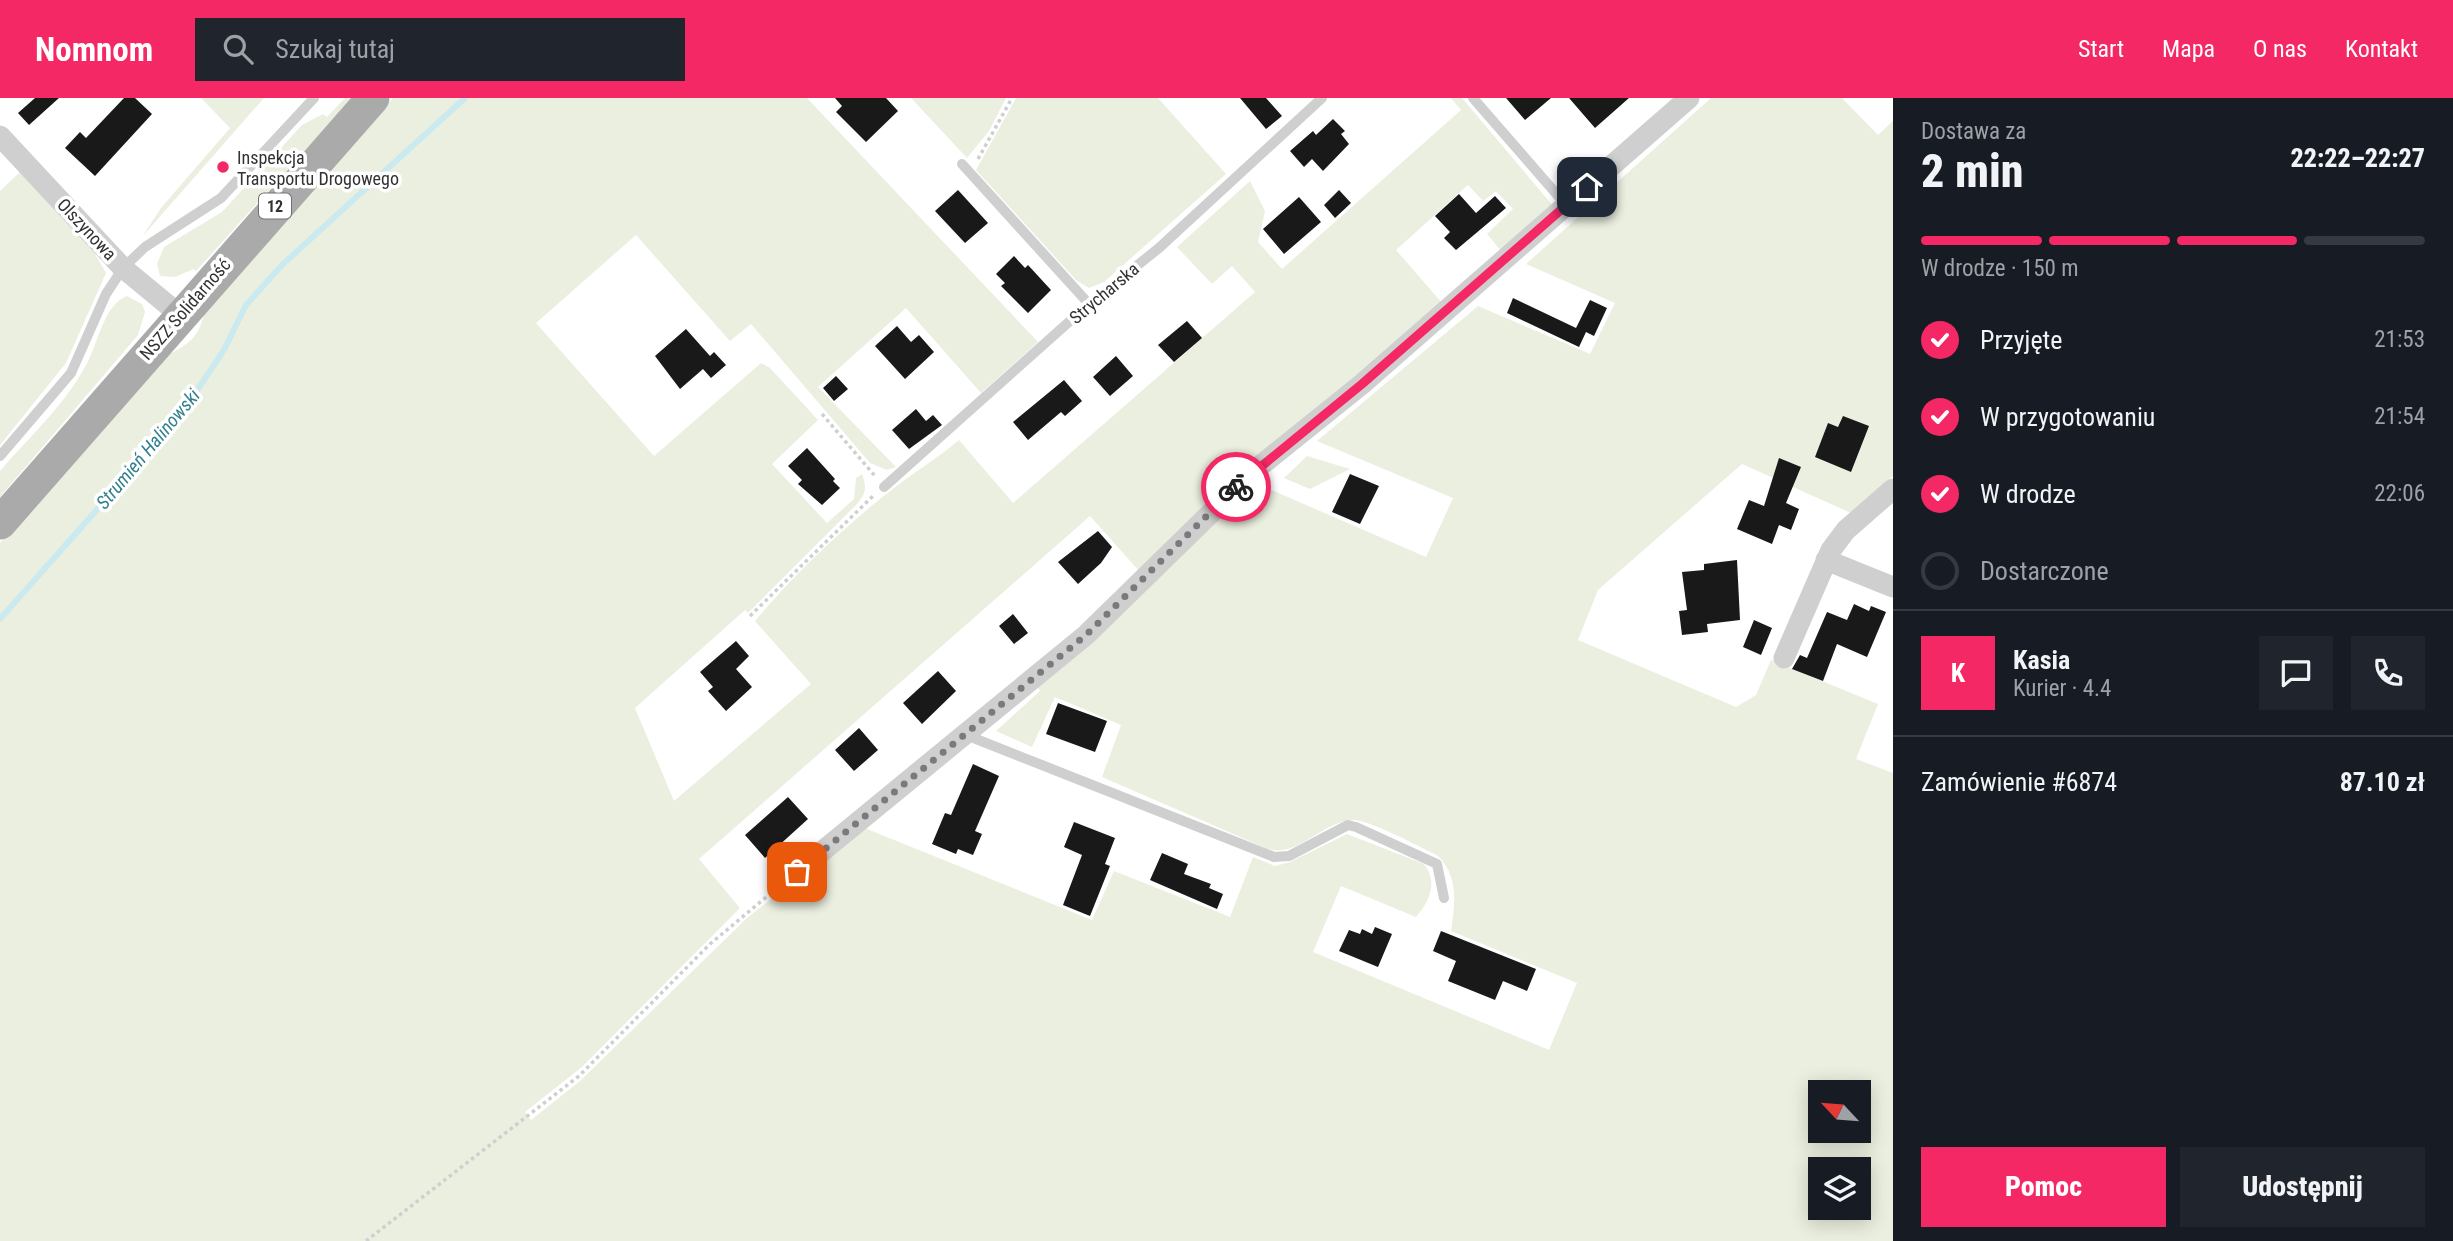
<!DOCTYPE html>
<html lang="pl">
<head>
<meta charset="utf-8">
<style>
  :root { --surface:#171b24; --page:#20242c; --text:#f1f3f6; --muted:#9ea1a6; --line:#363941; --accent:#f42865 }
  body { margin:0; font-family:"Roboto Condensed",sans-serif; background:var(--page); color:var(--text); height:100vh; display:flex; flex-direction:column; font-size:26px; white-space:nowrap }
  * { box-sizing:border-box; margin:0 }
  p { font-size:23px; color:var(--muted) }
  .icon { flex:none; width:38px; height:38px; fill:none; stroke:currentColor; stroke-width:2; stroke-linecap:round; stroke-linejoin:round }
  .map { position:relative; flex:1; overflow:hidden }
  .details { display:flex; flex-direction:column; background:var(--surface); width:560px }
  .details>* { flex:none }
  .needle { width:46px; rotate:296deg }
  .buttons { position:absolute; left:1808px; top:982px; display:grid; gap:14px }
  .buttons a { display:grid; place-items:center; width:63px; height:63px; border-radius:0px; background:var(--surface); box-shadow:0 4px 18px #0003; font-size:35px }
  .pin { position:absolute; display:grid; place-items:center; width:60px; height:60px; color:#fff; margin:-30px; border-radius:14px; box-shadow:0 4px 10px #0006 }
  .courier { position:absolute; display:grid; place-items:center; width:70px; height:70px; margin:-35px; border:5px solid #f42865; border-radius:50%; background:#fff; color:#222; box-shadow:0 2px 9px #0007 }
  .head em { font-style:normal; font-weight:800 }
  .head div { display:flex; flex-direction:column-reverse }
  .head { display:flex; align-items:center; justify-content:space-between; height:119px; padding:0 28px }
  h1 { font-size:46px; font-weight:800; line-height:52px }
  .bar { display:grid; grid-template-columns:repeat(4,1fr); gap:10px 7px; align-content:center; height:84px; padding:0 28px }
  .bar i { height:9px; border-radius:5px; background:var(--line) }
  .bar .active { background:var(--accent) }
  .bar p { grid-column:span 4 }
  .line { display:flex; align-items:center; gap:18px; padding:0 28px; border-top:2px solid var(--line) }
  .line div { flex:1 }
  .round { display:grid; place-items:center; flex:none; width:74px; height:74px; border-radius:0px; background:var(--page) }
  ol { padding:0 28px; list-style:none }
  li { display:flex; align-items:center; gap:21px; height:77px }
  li p { margin-inline-start:auto }
  li .icon { padding:7px; border-radius:50%; background:var(--accent); color:#fff; stroke-width:4 }
  li:last-child { color:var(--muted) }
  li i { width:38px; height:38px; border:4px solid var(--line); border-radius:50% }
  .button { display:flex; gap:14px; margin-top:auto; padding:14px 28px }
  .button a { flex:1; height:80px; border-radius:0px; background:var(--accent); color:#fff; font-size:28px; font-weight:800; line-height:80px; text-align:center }
  .button a+a { background:var(--page); color:var(--text) }
  header { display:flex; align-items:center; gap:42px; box-sizing:border-box; height:98px; padding:0 35px; background:var(--accent); color:#fff }
  header strong { font-size:33px }
  nav { display:flex; gap:38px; margin-inline-start:auto; font-size:24px }
  .search { width:490px; height:63px; background:var(--page); display:flex; align-items:center; gap:18px; box-sizing:border-box; padding:0 24px; border-radius:0px; color:var(--muted); font-size:26px }
  main { display:flex; flex:1; min-height:0 }
  .map>svg:first-child { display:block }
  .green { fill:#ebefdf; fill-rule:evenodd }
  .lines { fill:none; stroke-linecap:round; stroke-linejoin:round }
  .stream { stroke:#caeaf0; stroke-width:6 }
  .building { fill:#191919 }
  .path { stroke:#cfcfcf; stroke-width:3.5; stroke-dasharray:3.5 3.5; stroke-linecap:butt }
  .service { stroke:#cfcfcf; stroke-width:10 }
  .minor { stroke:#cfcfcf; stroke-width:21 }
  .primary { stroke:#aaa; stroke-width:33 }
  .done { stroke:#7a7a7a; stroke-width:7; stroke-dasharray:0 12.6 }
  .route { stroke:#f42865; stroke-width:9 }
  .poi-dot { fill:#f42865; stroke:#fff; stroke-width:2.5 }
  .labels { text-anchor:middle; dominant-baseline:central; stroke-width:7; stroke-linejoin:round; paint-order:stroke }
  .shield { fill:#fff; stroke:#707070; stroke-width:2 }
  .shield-label { font-size:16px; font-weight:bold; fill:#323232 }
  .poi-label { font-size:18px; fill:#323232; stroke:#fff; text-anchor:start }
  .street-label { font-size:18px; fill:#323232; stroke:#fff }
  .water-label { font-size:19px; font-style:italic; fill:#33808e; stroke:#fff }
</style>
</head>
<body>
<header>
<strong>Nomnom</strong>
<div class="search"><svg class="icon" aria-label="search" viewBox="0 0 24 24"><circle cx="10" cy="10" r="6"/><path d="M15 15l6 6"/></svg>Szukaj tutaj</div>
<nav><a>Start</a><a>Mapa</a><a>O nas</a><a>Kontakt</a></nav>
</header>
<main>
<div class="map">
<svg width="1893" height="1143" viewBox="0 0 1893 1143">
  <rect width="100%" height="100%" fill="#fff"/>
  <path class="green" d="M 201,0 L 264,0 L 142,139 L 161,110 L 230,30 Z
    M 345,0 L 352,0 L 196,173 L 194,171 L 175,179 L 160,178 L 157,166 L 164,149 L 222,114 L 302,27 L 323,16 L 327,19 Z
    M 393,0 L 807,0 L 1038,244 L 981,295 L 906,210 L 818,289 L 896,369 L 887,372 L 870,365 L 751,226 L 730,243 L 636,137 L 536,225 L 654,358 L 761,265 L 770,270 L 818,322 L 772,366 L 827,425 L 854,401 L 856,380 L 862,376 C 867,390 866,395 857,406 L 748,515 L 745,512 L 635,610 L 674,703 L 811,586 L 755,523 C 796,474 844,429 894,390 C 916,373 938,360 959,342 L 1013,405 L 1255,194 L 1232,168 L 1212,186 L 1177,149 L 1250,83 L 1265,113 L 1258,144 L 1282,171 L 1461,12 L 1451,0 L 1462,0 L 1554,109 L 1502,154 L 1487,136 L 1513,111 L 1496,93 L 1483,103 L 1468,87 L 1396,152 L 1443,206 L 1140,474 L 1090,418 L 699,761 L 740,810 L 582,969 L 525,1014 L 531,1022 L 580,983 L 747,820 L 862,729 L 1092,822 L 1114,773 L 1230,819 L 1253,759 L 1275,768 L 1290,764 L 1347,736 L 1424,766 C 1438,784 1430,803 1416,819 L 1341,788 L 1313,854 L 1549,952 L 1577,885 L 1451,833 C 1455,805 1459,779 1438,758 C 1420,749 1370,722 1353,722 C 1322,723 1298,760 1268,751 L 1102,679 L 1121,627 L 1055,599 L 1032,649 L 996,633 L 1040,593 L 1037,588 L 1253,384 L 1426,459 L 1453,400 L 1317,343 L 1478,208 L 1590,256 L 1615,205 L 1526,166 L 1711,0 L 1842,0 L 1878,37 L 1893,23 L 1893,378 L 1851,415 L 1742,366 L 1598,492 L 1578,542 L 1736,609 L 1756,597 L 1771,562 L 1878,606 L 1856,661 L 1893,675 L 1893,1143 L 0,1143 L 0,445 L 165,258 C 189,247 200,239 205,211 ZM 1820,994 L 1858,994 L 1858,1032 L 1820,1032 ZM 1820,1071 L 1858,1071 L 1858,1110 L 1820,1110 Z
    M 911,0 L 1006,0 L 989,33 L 967,60 Z
    M 1016,0 L 1158,0 L 1226,76 L 1104,184 L 1089,190 L 1076,182 L 976,72 Z
    M 21,73 L 94,154 L 106,175 L 66,265 L 0,347 L 0,93 Z
    M 127,198 L 142,206 L 145,214 L 138,237 L 0,399 L 0,373 C 30,338 69,303 89,261 C 99,241 105,206 127,198 Z
    M 1307,358 L 1350,371 L 1310,391 L 1284,380 Z"/>
  <g class="lines">
    <path class="stream" d="M 0,521 L 179,319 L 224,252 L 246,207 L 283,166 L 465,0"/>
  </g>
  <path class="building" d="M 35,0 L 59,0 L 29,27 L 18,15 Z
    M 124,0 L 135,0 L 152,16 L 95,78 L 65,50 L 80,34 L 86,40 Z
    M 835,0 L 886,0 L 898,13 L 866,44 L 836,14 L 842,8 Z
    M 1240,0 L 1266,0 L 1282,18 L 1266,31 Z
    M 1506,0 L 1551,0 L 1525,22 Z
    M 1569,0 L 1629,0 L 1595,30 Z
    M 1333,21 L 1345,33 L 1341,36 L 1349,46 L 1323,73 L 1312,61 L 1304,69 L 1290,53 L 1313,33 L 1316,37 Z
    M 958,92 L 988,125 L 965,145 L 935,113 Z
    M 1339,92 L 1351,105 L 1335,120 L 1324,107 Z
    M 1459,96 L 1476,115 L 1495,98 L 1506,110 L 1456,152 L 1444,140 L 1450,134 L 1435,118 Z
    M 1299,99 L 1321,124 L 1284,156 L 1263,131 Z
    M 1014,158 L 1025,170 L 1028,167 L 1051,192 L 1028,215 L 1001,188 L 1005,185 L 996,176 Z
    M 1513,200 L 1576,230 L 1590,202 L 1607,210 L 1594,238 L 1586,234 L 1579,249 L 1507,215 Z
    M 1187,223 L 1202,240 L 1174,264 L 1158,247 Z
    M 897,228 L 911,244 L 919,237 L 934,254 L 905,281 L 875,248 Z
    M 686,231 L 710,258 L 714,254 L 726,267 L 711,280 L 703,271 L 680,291 L 655,258 Z
    M 1116,258 L 1133,278 L 1110,298 L 1093,279 Z
    M 836,278 L 848,291 L 834,303 L 823,290 Z
    M 1064,282 L 1082,303 L 1065,318 L 1061,314 L 1028,342 L 1013,324 Z
    M 916,311 L 926,323 L 933,317 L 942,327 L 909,351 L 892,332 Z
    M 1843,318 L 1869,328 L 1851,374 L 1815,359 L 1828,325 L 1838,329 Z
    M 807,350 L 835,381 L 833,383 L 840,390 L 822,407 L 798,386 L 802,382 L 788,368 Z
    M 1779,360 L 1801,369 L 1786,405 L 1799,411 L 1791,432 L 1779,427 L 1772,446 L 1737,431 L 1749,402 L 1764,408 Z
    M 1350,376 L 1379,388 L 1360,426 L 1332,414 Z
    M 1098,433 L 1112,449 L 1101,465 L 1078,486 L 1058,464 Z
    M 1737,462 L 1740,522 L 1707,526 L 1708,534 L 1682,537 L 1679,513 L 1687,512 L 1682,474 L 1704,472 L 1704,466 Z
    M 1854,506 L 1869,513 L 1871,508 L 1886,514 L 1867,559 L 1837,546 L 1823,583 L 1792,571 L 1800,557 L 1807,560 L 1827,514 L 1847,522 Z
    M 1013,516 L 1028,535 L 1014,546 L 999,528 Z
    M 1754,522 L 1772,530 L 1761,557 L 1743,549 Z
    M 736,543 L 749,558 L 736,571 L 752,589 L 726,613 L 708,593 L 713,589 L 700,574 Z
    M 938,573 L 956,593 L 922,626 L 903,605 Z
    M 1058,605 L 1107,623 L 1095,654 L 1046,636 Z
    M 859,630 L 878,652 L 854,673 L 835,652 Z
    M 973,666 L 999,678 L 975,733 L 982,736 L 973,757 L 958,751 L 956,756 L 932,746 L 945,715 L 951,717 Z
    M 788,699 L 808,721 L 765,760 L 745,737 Z
    M 1074,724 L 1115,740 L 1105,766 L 1110,768 L 1090,818 L 1063,807 L 1082,757 L 1064,749 Z
    M 1162,755 L 1188,766 L 1184,776 L 1211,786 L 1209,790 L 1223,796 L 1217,811 L 1150,782 Z
    M 1375,829 L 1392,836 L 1378,869 L 1339,853 L 1349,832 L 1360,836 L 1362,831 L 1372,836 Z
    M 1441,833 L 1536,871 L 1527,893 L 1503,883 L 1495,902 L 1448,883 L 1456,863 L 1433,853 Z"/>
  <g class="lines">
    <path class="path" d="M 978,61 L 1012,0
      M 822,316 L 875,378
      M 750,518 L 873,398
      M 366,1143 L 579,978 L 710,846 L 783,785"/>
    <path class="service" d="M 1473,0 L 1566,107
      M 962,66 L 1089,206
      M 0,358 L 71,275 L 106,196 L 123,170 L 145,149 L 221,100 L 314,0
      M 884,389 L 1089,206 L 1159,150 L 1322,0
      M 966,637 L 1274,759 L 1289,758 L 1348,727 L 1356,729 L 1437,766 L 1444,800"/>
    <path class="minor" d="M 0,38 L 123,170 L 180,217
      M 1826,462 L 1893,489
      M 1784,560 L 1831,452 L 1846,432 L 1893,391
      M 797,774 L 1086,537 L 1255,372 L 1362,286 L 1689,0"/>
    <path class="primary" d="M 0,425 L 373,0"/>
  </g>
  <g class="lines">
    <path class="done" d="M 797,774 L 1086,537 L 1236,389"/>
    <path class="route" d="M 1236,389 L 1362,286 L 1587,89"/>
  </g>
  <circle class="poi-dot" cx="223" cy="69" r="7"/>
  <g class="labels">
    <rect class="shield" x="259" y="95.5" width="32" height="25" rx="5"/>
    <g class="shield-label">
      <text x="275" y="108">12</text>
    </g>
    <g class="poi-label">
      <text x="237" y="59">Inspekcja<tspan x="237" dy="21">Transportu Drogowego</tspan></text>
    </g>
    <g class="street-label">
      <text transform="translate(87 131) rotate(47)">Olszynowa</text>
      <text transform="translate(1104 195) rotate(-40)">Strycharska</text>
      <text transform="translate(185 211) rotate(-49)">NSZZ Solidarność</text>
    </g>
    <g class="water-label">
      <text transform="translate(148 351) rotate(-50)">Strumień Halinowski</text>
    </g>
  </g>
</svg>
<div class="buttons">
<a><svg class="needle" viewBox="-14 -14 28 28"><path d="M0-13l5 13h-10z" fill="#e53935"/><path d="M0 13l5-13h-10z" fill="#9ea1a6"/></svg></a>
<a><svg class="icon" aria-label="layers" viewBox="0 0 24 24"><path d="M12 4l9 5-9 5-9-5zM3 14l9 5 9-5"/></svg></a>
</div>
<div class="pin" style="left:797px;top:774px;background:#ea580c"><svg class="icon" aria-label="bag" viewBox="0 0 24 24"><path d="M5 8h14l-1 12H6zM9 8a3 3 0 0 1 6 0"/></svg></div>
<div class="pin" style="left:1587px;top:89px;background:#1f2937"><svg class="icon" aria-label="home" viewBox="0 0 24 24"><path d="M3 11l9-7 9 7M6 9v11h12V9"/></svg></div>
<div class="courier" style="left:1236px;top:389px"><svg class="icon" aria-label="bike" viewBox="0 0 24 24"><circle cx="6" cy="16" r="4"/><circle cx="18" cy="16" r="4"/><path d="M6 16l4-8h5l3 8M10 8l3 8H6M13 5h3"/></svg></div>
</div>
<section class="details">
<div class="head"><div><h1>2 min</h1><p>Dostawa za</p></div><em>22:22–22:27</em></div>
<div class="bar"><i class="active"></i><i class="active"></i><i class="active"></i><i></i><p>W drodze · 150 m</p></div>
<ol>
<li><svg class="icon" aria-label="check" viewBox="0 0 24 24"><path d="M5 12l5 5 9-10"/></svg>Przyjęte<p>21:53</p></li>
<li><svg class="icon" aria-label="check" viewBox="0 0 24 24"><path d="M5 12l5 5 9-10"/></svg>W przygotowaniu<p>21:54</p></li>
<li><svg class="icon" aria-label="check" viewBox="0 0 24 24"><path d="M5 12l5 5 9-10"/></svg>W drodze<p>22:06</p></li>
<li><i></i>Dostarczone</li>
</ol>
<div class="line" style="height:126px"><b class="round" style="background:var(--accent);color:#fff">K</b><div><b>Kasia</b><p>Kurier · 4.4</p></div><a class="round"><svg class="icon" aria-label="chat" viewBox="0 0 24 24"><path d="M4 5h16v11H9l-5 4z"/></svg></a><a class="round"><svg class="icon" aria-label="phone" viewBox="0 0 24 24"><path d="M5 4h4l2 5-3 2q2 4 5 5l2-3 5 2v4C11 20 4 13 5 4z"/></svg></a></div>
<div class="line" style="height:91px"><div>Zamówienie #6874</div><b>87.10 zł</b></div>
<div class="button"><a>Pomoc</a><a>Udostępnij</a></div>
</section>
</main>
</body>
</html>
